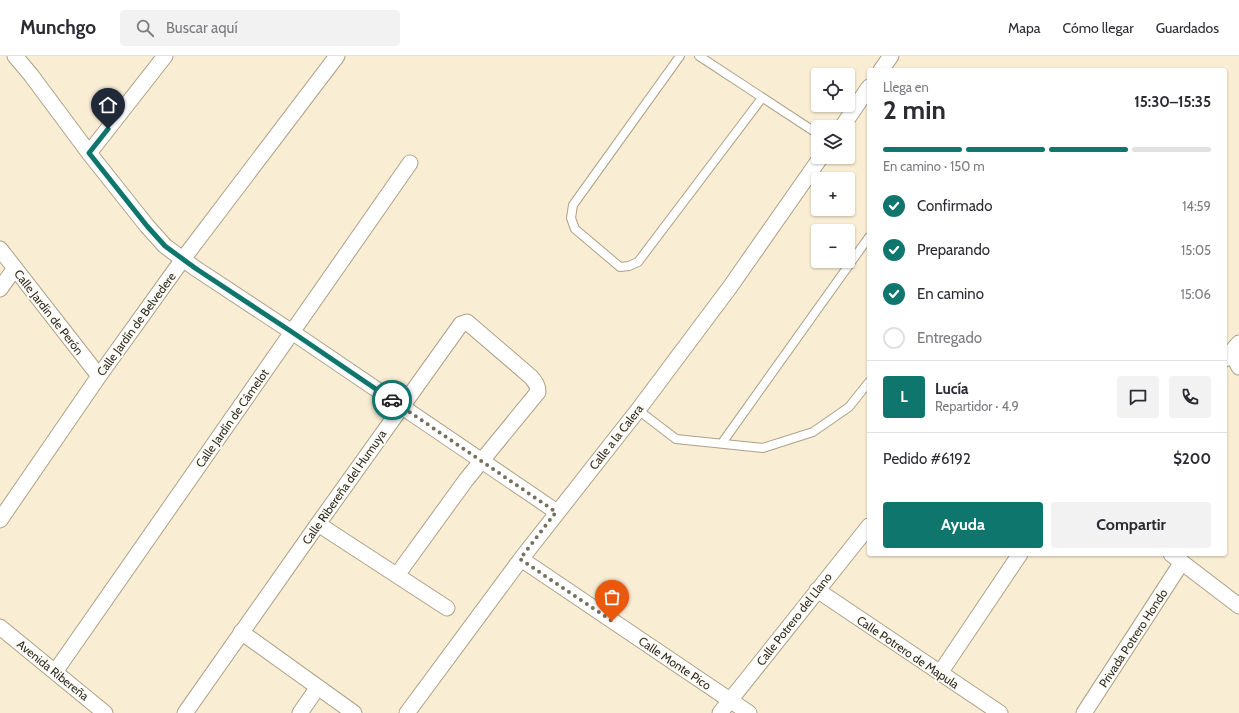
<!DOCTYPE html>
<html lang="es">
<head>
<meta charset="utf-8">
<style>
  :root { --surface:#fff; --page:#f2f2f3; --text:#2b2b33; --muted:#7c7c81; --line:#e1e1e2; --accent:#0f766e }
  body { margin:0; font-family:Cabin,sans-serif; background:var(--page); color:var(--text); height:100vh; display:flex; flex-direction:column; font-size:15px; white-space:nowrap }
  * { box-sizing:border-box; margin:0 }
  p { font-size:13px; color:var(--muted) }
  .icon { flex:none; width:22px; height:22px; fill:none; stroke:currentColor; stroke-width:2; stroke-linecap:round; stroke-linejoin:round }
  .map { position:relative; flex:1; overflow:hidden }
  .panel { position:absolute; left:867px; top:12px; width:360px; height:488px; display:flex; flex-direction:column; background:var(--surface); border-radius:4px; box-shadow:0 1px 3px #0004 }
  .panel>* { flex:none }
  .controls { position:absolute; left:811px; top:12px; display:grid; gap:8px }
  .controls a { display:grid; place-items:center; width:44px; height:44px; border-radius:4px; background:var(--surface); box-shadow:0 1px 3px #0004; font-size:20px }
  .pin { position:absolute; display:grid; place-items:center; width:34px; height:34px; color:#fff; margin:-41px -17px; border-radius:50% 50% 50% 0; rotate:-45deg; box-shadow:0 0 4px #0007 }
  .pin .icon { rotate:45deg }
  .courier { position:absolute; display:grid; place-items:center; width:40px; height:40px; margin:-20px; border:3px solid #0f766e; border-radius:50%; background:#fff; color:#222; box-shadow:0 1px 5px #0007 }
  .head em { font-style:normal; font-weight:800 }
  .head div { display:flex; flex-direction:column-reverse }
  .head { display:flex; align-items:center; justify-content:space-between; height:68px; padding:0 16px }
  h1 { font-size:26px; font-weight:800; line-height:30px }
  .bar { display:grid; grid-template-columns:repeat(4,1fr); gap:6px 4px; align-content:center; height:48px; padding:0 16px }
  .bar i { height:5px; border-radius:3px; background:var(--line) }
  .bar .on { background:var(--accent) }
  .bar p { grid-column:span 4 }
  .line { display:flex; align-items:center; gap:10px; padding:0 16px; border-top:1px solid var(--line) }
  .line div { flex:1 }
  .round { display:grid; place-items:center; flex:none; width:42px; height:42px; border-radius:4px; background:var(--page) }
  ol { padding:0 16px; list-style:none }
  li { display:flex; align-items:center; gap:12px; height:44px }
  li p { margin-inline-start:auto }
  li .icon { padding:4px; border-radius:50%; background:var(--accent); color:#fff; stroke-width:4 }
  li:last-child { color:var(--muted) }
  li i { width:22px; height:22px; border:2px solid var(--line); border-radius:50% }
  .button { display:flex; gap:8px; margin-top:auto; padding:8px 16px }
  .button a { flex:1; height:46px; border-radius:4px; background:var(--accent); color:#fff; font-size:16px; font-weight:800; line-height:46px; text-align:center }
  .button a+a { background:var(--page); color:var(--text) }
  header { display:flex; align-items:center; gap:24px; box-sizing:border-box; height:56px; padding:0 20px; background:var(--surface); border-bottom:1px solid var(--line) }
  header strong { font-size:19px }
  nav { display:flex; gap:22px; margin-inline-start:auto; font-size:14px }
  .search { width:280px; height:36px; background:var(--page); display:flex; align-items:center; gap:10px; box-sizing:border-box; padding:0 14px; border-radius:4px; color:var(--muted); font-size:15px }
  .map>svg:first-child { display:block }
  .lines { fill:none; stroke-linecap:round; stroke-linejoin:round }
  .lane-casing { stroke:#aca189; stroke-width:10 }
  .street-casing { stroke:#aca189; stroke-width:17 }
  .lane { stroke:#fff; stroke-width:8 }
  .street { stroke:#fff; stroke-width:15 }
  .done { stroke:#777161; stroke-width:4; stroke-dasharray:0 7.2 }
  .route { stroke:#0f766e; stroke-width:5 }
  .labels { text-anchor:middle; dominant-baseline:central; stroke-width:4; stroke-linejoin:round; paint-order:stroke }
  .street-label { font-size:12px; fill:#312d23; stroke:#fefcf6 }
</style>
</head>
<body>
<header>
<strong>Munchgo</strong>
<div class="search"><svg class="icon" aria-label="search" viewBox="0 0 24 24"><circle cx="10" cy="10" r="6"/><path d="M15 15l6 6"/></svg>Buscar aquí</div>
<nav><a>Mapa</a><a>Cómo llegar</a><a>Guardados</a></nav>
</header>
<div class="map">
<svg width="1239" height="657" viewBox="0 0 1239 657">
  <rect width="100%" height="100%" fill="#f9eed4"/>
  <g class="lines">
    <defs>
      <path id="lane" d="M 680,0 L 573,149 L 571,162 L 575,173 L 620,211 L 629,210 L 638,206 L 762,42
        M 699,0 L 818,78
        M 638,354 L 676,383 L 763,392 L 813,376 L 849,351 L 869,326
        M 722,387 L 869,181"/>
      <path id="street" d="M 15,0 L 31,19 L 89,97 L 147,170 L 165,190 L 195,212 L 292,276 L 557,456
        M 881,14 L 891,0
        M 842,71 L 869,31
        M 89,97 L 165,0
        M 0,193 L 99,320
        M 0,233 L 15,212
        M 1231,296 L 1239,311
        M 1225,303 L 1239,287
        M 0,464 L 99,320 L 183,203 L 337,0
        M 318,468 L 447,552
        M 1171,498 L 1239,550
        M 521,503 L 749,657
        M 817,534 L 1000,657
        M 0,571 L 105,657
        M 241,576 L 354,657
        M 55,616 L 410,107
        M 940,617 L 1020,498
        M 185,657 L 318,468 L 461,268 L 467,266 L 531,321 C 535,326 538,329 538,336 L 466,424 L 397,519
        M 300,657 L 318,631
        M 407,657 L 521,503 L 638,354 L 730,231 L 821,101
        M 720,657 L 869,470
        M 1084,657 L 1182,506"/>
    </defs>
    <use href="#lane" class="lane-casing"/>
    <use href="#street" class="street-casing"/>
    <use href="#lane" class="lane"/>
    <use href="#street" class="street"/>
  </g>
  <g class="lines">
    <path class="done" d="M 392,344 L 556,456 L 520,503 L 612,565"/>
    <path class="route" d="M 108,73 L 89,97 L 147,170 L 165,190 L 195,212 L 292,276 L 392,344"/>
  </g>
  <g class="labels">
    <g class="street-label">
      <text transform="translate(49 256) rotate(52)">Calle Jardín de Perón</text>
      <text transform="translate(136 268) rotate(-54)">Calle Jardín de Belvedere</text>
      <text transform="translate(232 362) rotate(-55)">Calle Jardín de Cámelot</text>
      <text transform="translate(616 381) rotate(-52)">Calle a la Calera</text>
      <text transform="translate(344 431) rotate(-55)">Calle Ribereña del Humuya</text>
      <text transform="translate(794 563) rotate(-52)">Calle Potrero del Llano</text>
      <text transform="translate(1133 582) rotate(-57)">Privada Potrero Hondo</text>
      <text transform="translate(908 596) rotate(34)">Calle Potrero de Mapula</text>
      <text transform="translate(675 607) rotate(34)">Calle Monte Pico</text>
      <text transform="translate(53 614) rotate(39)">Avenida Ribereña</text>
    </g>
  </g>
</svg>
<div class="controls">
<a><svg class="icon" aria-label="locate" viewBox="0 0 24 24"><circle cx="12" cy="12" r="6"/><path d="M12 2v4M12 18v4M2 12h4M18 12h4"/></svg></a>
<a><svg class="icon" aria-label="layers" viewBox="0 0 24 24"><path d="M12 4l9 5-9 5-9-5zM3 14l9 5 9-5"/></svg></a>
<a>+</a>
<a>−</a>
</div>
<div class="pin" style="left:612px;top:565px;background:#ea580c"><svg class="icon" aria-label="bag" viewBox="0 0 24 24"><path d="M5 8h14l-1 12H6zM9 8a3 3 0 0 1 6 0"/></svg></div>
<div class="pin" style="left:108px;top:73px;background:#1f2937"><svg class="icon" aria-label="home" viewBox="0 0 24 24"><path d="M3 11l9-7 9 7M6 9v11h12V9"/></svg></div>
<div class="courier" style="left:392px;top:344px"><svg class="icon" aria-label="car" viewBox="0 0 24 24"><path d="M5 17H2v-5l4-1 3-4h7l3 4 3 1v5h-3M9 17h6M6 11h13"/><circle cx="7" cy="17" r="2"/><circle cx="17" cy="17" r="2"/></svg></div>
<section class="panel">
<div class="head"><div><h1>2 min</h1><p>Llega en</p></div><em>15:30–15:35</em></div>
<div class="bar"><i class="on"></i><i class="on"></i><i class="on"></i><i></i><p>En camino · 150 m</p></div>
<ol>
<li><svg class="icon" aria-label="check" viewBox="0 0 24 24"><path d="M5 12l5 5 9-10"/></svg>Confirmado<p>14:59</p></li>
<li><svg class="icon" aria-label="check" viewBox="0 0 24 24"><path d="M5 12l5 5 9-10"/></svg>Preparando<p>15:05</p></li>
<li><svg class="icon" aria-label="check" viewBox="0 0 24 24"><path d="M5 12l5 5 9-10"/></svg>En camino<p>15:06</p></li>
<li><i></i>Entregado</li>
</ol>
<div class="line" style="height:72px"><b class="round" style="background:var(--accent);color:#fff">L</b><div><b>Lucía</b><p>Repartidor · 4.9</p></div><a class="round"><svg class="icon" aria-label="chat" viewBox="0 0 24 24"><path d="M4 5h16v11H9l-5 4z"/></svg></a><a class="round"><svg class="icon" aria-label="phone" viewBox="0 0 24 24"><path d="M5 4h4l2 5-3 2q2 4 5 5l2-3 5 2v4C11 20 4 13 5 4z"/></svg></a></div>
<div class="line" style="height:52px"><div>Pedido #6192</div><b>$200</b></div>
<div class="button"><a>Ayuda</a><a>Compartir</a></div>
</section>
</div>
</body>
</html>
